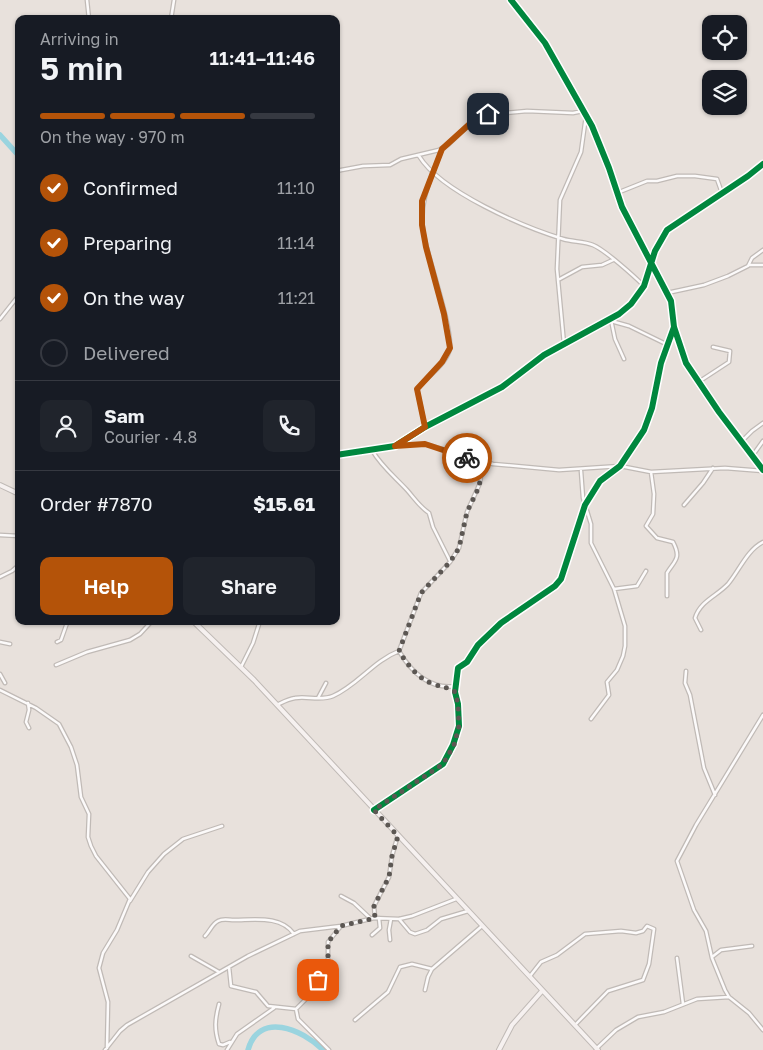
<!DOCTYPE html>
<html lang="en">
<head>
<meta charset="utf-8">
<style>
  :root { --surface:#171b24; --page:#20242c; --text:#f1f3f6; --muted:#9ea1a6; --line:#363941; --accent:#b45309 }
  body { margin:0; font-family:"Golos Text",sans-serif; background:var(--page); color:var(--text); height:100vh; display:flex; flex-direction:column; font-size:19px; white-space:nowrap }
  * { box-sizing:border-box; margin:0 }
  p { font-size:16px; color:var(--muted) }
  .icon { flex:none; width:28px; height:28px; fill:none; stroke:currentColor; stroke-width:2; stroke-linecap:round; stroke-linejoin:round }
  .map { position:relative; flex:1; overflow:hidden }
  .details { position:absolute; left:15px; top:15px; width:325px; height:610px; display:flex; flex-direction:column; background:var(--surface); border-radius:10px; box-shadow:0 1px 4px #0004 }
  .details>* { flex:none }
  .buttons { position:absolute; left:702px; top:15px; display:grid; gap:10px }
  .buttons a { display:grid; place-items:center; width:45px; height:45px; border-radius:10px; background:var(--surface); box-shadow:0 1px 4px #0004; font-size:25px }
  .pin { position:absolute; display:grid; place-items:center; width:42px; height:42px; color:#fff; margin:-21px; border-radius:10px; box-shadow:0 2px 8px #0006 }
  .courier { position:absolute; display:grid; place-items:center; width:50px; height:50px; margin:-25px; border:4px solid #b45309; border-radius:50%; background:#fff; color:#222; box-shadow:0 1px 6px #0007 }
  .overview em { font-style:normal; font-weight:600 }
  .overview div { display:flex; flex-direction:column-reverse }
  .overview { display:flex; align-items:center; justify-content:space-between; height:85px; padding:0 25px }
  h1 { font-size:32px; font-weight:600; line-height:38px }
  .bar { display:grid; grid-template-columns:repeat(4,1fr); gap:8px 5px; align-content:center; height:60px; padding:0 25px }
  .bar i { height:6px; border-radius:4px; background:var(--line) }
  .bar .active { background:var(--accent) }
  .bar p { grid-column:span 4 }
  .line { display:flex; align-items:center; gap:12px; padding:0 25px; border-top:1px solid var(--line) }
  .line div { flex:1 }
  .round { display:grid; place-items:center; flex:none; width:52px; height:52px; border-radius:10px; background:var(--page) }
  ol { padding:0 25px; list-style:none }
  li { display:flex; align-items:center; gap:15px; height:55px }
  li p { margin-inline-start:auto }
  li .icon { padding:5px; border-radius:50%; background:var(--accent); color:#fff; stroke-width:4 }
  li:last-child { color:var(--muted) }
  li i { width:28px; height:28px; border:2px solid var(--line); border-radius:50% }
  .action { display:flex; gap:10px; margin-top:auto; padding:10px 25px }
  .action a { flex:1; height:58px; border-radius:10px; background:var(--accent); color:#fff; font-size:20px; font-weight:600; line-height:58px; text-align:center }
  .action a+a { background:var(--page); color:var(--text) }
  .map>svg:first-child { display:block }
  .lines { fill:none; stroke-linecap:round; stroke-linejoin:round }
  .river { stroke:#9ad4df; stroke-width:5.5 }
  .street-casing { stroke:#c0bab6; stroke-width:5 }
  .secondary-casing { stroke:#c0bab6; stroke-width:6 }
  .street { stroke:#fcfafa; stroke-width:2.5 }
  .secondary { stroke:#f6f1f0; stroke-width:4 }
  .cycleway-casing { stroke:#fff; stroke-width:9 }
  .cycleway { stroke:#00873e; stroke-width:6 }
  .done { stroke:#5c5753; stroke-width:5; stroke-dasharray:0 9 }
  .route { stroke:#b45309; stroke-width:6 }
</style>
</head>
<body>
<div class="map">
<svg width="763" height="1050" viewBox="0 0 763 1050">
  <rect width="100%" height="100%" fill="#e8e1dc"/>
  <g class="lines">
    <path class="river" d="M 0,135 L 19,156
      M 248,1050 C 259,1011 302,1029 323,1050"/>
    <defs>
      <path id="street" d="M 87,0 L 89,19
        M 511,0 L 545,43 L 592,126 L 609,168 L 622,207 L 671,301 L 674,327 L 686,363 L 719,412 L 763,470
        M 171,19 L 174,0
        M 419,156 C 441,192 524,227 563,239 C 573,242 584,241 593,245 C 605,250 634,276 644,286
        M 336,171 L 363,166 L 390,165 L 401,159 L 439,150 L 449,144 L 474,120 L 484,115 L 527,111 L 573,113 L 583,111
        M 617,193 L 647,181 L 657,181 L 677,176 L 695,176 L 717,179 L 722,193
        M 749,265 L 763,265
        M 558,280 L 582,267 L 602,265 L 613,260
        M 667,293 L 704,285 L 728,276 L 748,266 L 752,258 L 763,250
        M 0,319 L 19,295
        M 611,320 L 615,339 L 624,359
        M 611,321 L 629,326 L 668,345
        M 564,344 L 557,269 L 560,200 L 581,152 L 586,116
        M 700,381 L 729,362 L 730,351 L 713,347
        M 425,427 L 417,389 C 427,377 444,366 449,352 C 456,335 426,254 423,230 C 419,200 432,176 442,149
        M 742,441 L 752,431 L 763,423
        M 397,445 L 425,444 L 493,464 L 559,470 L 620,466 L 651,472 L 725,468 L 763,471
        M 372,450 C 381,466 395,477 407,490 C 415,499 419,506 429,513 L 433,527 L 450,561
        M 336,455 L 395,446 L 425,427 L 502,387 L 544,355 L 619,314 L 631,304 L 644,286 L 655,251 L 667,230 L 748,176 L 763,164
        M 753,455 L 763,441
        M 581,471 L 583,498 L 591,524 L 591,543 L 614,589 L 625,626 L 625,646 L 623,656 L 617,670 L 607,682 L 609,695 L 591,719
        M 651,472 L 654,494 L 653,514 L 646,526 L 657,538 L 673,542 C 682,559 674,561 667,573 L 667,596
        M 684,505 L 703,483 L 713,468
        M 0,535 L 19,536
        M 0,577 L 12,571 L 19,565
        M 614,589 L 637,586 L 646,571
        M 701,630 L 695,618 C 700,601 717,596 728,584 C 739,571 747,550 763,542
        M 0,642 L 10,644
        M 57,642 L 61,640 L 67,623 L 70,621
        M 399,651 C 411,672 430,690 456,686
        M 56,665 L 87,652 L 130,640 L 140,634 L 152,621
        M 241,667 L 253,643 L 260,621
        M 686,671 L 685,683 L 690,695 L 704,768 L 715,795
        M 0,674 L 5,683
        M 0,690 L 36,708 L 59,724 L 71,747 L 77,765 L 81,797 L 89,814 L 88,837 L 91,846 L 96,856 L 130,899 L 117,930 L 103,953 L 99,968 L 108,1002 L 107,1048
        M 318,698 L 326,683
        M 28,703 L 29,710 L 26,722 L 29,728
        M 277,705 C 283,702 288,699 295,698 C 307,696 322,701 333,696 C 358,685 373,661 399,651 L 421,593 L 450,562 L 459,548 L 467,512 L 480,483 L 483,462
        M 763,715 L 696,825 L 677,861 L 694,910 L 706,931 L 712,958 L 725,990 L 729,997 L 749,1013 L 763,1030
        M 375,809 L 443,764 L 453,745 L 459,726 L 458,704 L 455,692 L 458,668 L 467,662 L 478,645 L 501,623 L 555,586 L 561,579 L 585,505 L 600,481 L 620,466 L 644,430 L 652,408 L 661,363 L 674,327
        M 341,896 L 354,903 L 371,919
        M 130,901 L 148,872 L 164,854 L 183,839 L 222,826
        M 375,918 L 374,906 L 389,877 L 392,856 L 398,835
        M 399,919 L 410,932 L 415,934 L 427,930 L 441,919 L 468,911
        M 372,935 L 380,928 L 379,918
        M 205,936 C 210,931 212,924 218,921 C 223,918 229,920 234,920 C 254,920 281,915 294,934
        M 390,940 L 389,930 L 391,919
        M 191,956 L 219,972
        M 712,957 L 721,950 L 752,946
        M 677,958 L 683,1004
        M 229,967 L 231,986 L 256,992 L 268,1006 L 296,1009
        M 530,976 L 541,962 L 557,955 L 585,934 L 621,931 L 636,933 L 643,931 L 647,926 L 654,929 L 649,964 L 643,980 L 608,991 L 575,1025
        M 425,990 L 428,977 L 432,969
        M 219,1004 C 215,1019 214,1029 219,1044 L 223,1045 L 230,1042
        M 296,1009 L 307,998 L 325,969 L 328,959 L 328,942 L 341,926
        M 296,1009 L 298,1019 L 329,1050
        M 355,1020 L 388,992 L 400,967 L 412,964 L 432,969 L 482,926
        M 596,1049 L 616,1030 L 638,1017 L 664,1012 L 697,999 L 729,997
        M 105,1050 L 120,1031 L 127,1025 L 248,956 L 300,931 L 341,926 L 374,918 L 399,919 L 412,916 L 456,899
        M 227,1050 L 237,1034 L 274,1008"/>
      <path id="secondary" d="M 0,485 L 19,494
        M 193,621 L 254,680 L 598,1050
        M 499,1050 L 512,1025 L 542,991"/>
    </defs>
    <use href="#street" class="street-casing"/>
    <use href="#secondary" class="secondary-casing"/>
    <use href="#street" class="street"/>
    <use href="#secondary" class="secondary"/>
    <defs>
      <path id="cycleway" d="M 511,0 L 545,43 L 592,126 L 609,168 L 622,207 L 671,301 L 674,327 L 686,363 L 719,412 L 763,470
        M 336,455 L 395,446 L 425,427 L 502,387 L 544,355 L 619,314 L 631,304 L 644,286 L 655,251 L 667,230 L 748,176 L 763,164
        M 374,810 L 443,764 L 453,745 L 459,726 L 458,704 L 455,692 L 458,668 L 467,662 L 478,645 L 501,623 L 555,586 L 561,579 L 585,505 L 600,481 L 620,466 L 644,430 L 652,408 L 661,363 L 674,327"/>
    </defs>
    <use href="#cycleway" class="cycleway-casing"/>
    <use href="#cycleway" class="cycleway"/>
  </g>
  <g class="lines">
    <path class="done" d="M 318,980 L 328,963 L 328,942 L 341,926 L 375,918 L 374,906 L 389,877 L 392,856 L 398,836 L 374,810 L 443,764 L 454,745 L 459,726 L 458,704 L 455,692 C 448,687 441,687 433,684 C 417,678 407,664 399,651 L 421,593 L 450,562 L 459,548 L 467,512 L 479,487 L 483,462 L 467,458"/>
    <path class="route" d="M 467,458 L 425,444 L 395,446 L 425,427 L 417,389 L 442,362 L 450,348 L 444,314 L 426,247 L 422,225 L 422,201 L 442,149 L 474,120 L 488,114"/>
  </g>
</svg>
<div class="buttons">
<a><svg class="icon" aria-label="locate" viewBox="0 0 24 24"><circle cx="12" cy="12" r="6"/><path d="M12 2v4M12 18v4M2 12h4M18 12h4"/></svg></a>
<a><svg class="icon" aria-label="layers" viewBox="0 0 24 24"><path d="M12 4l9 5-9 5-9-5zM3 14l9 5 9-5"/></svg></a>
</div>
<div class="pin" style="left:318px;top:980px;background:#ea580c"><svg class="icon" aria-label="bag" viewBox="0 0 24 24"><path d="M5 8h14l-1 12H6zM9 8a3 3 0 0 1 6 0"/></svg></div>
<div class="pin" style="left:488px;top:114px;background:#1f2937"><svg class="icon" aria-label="home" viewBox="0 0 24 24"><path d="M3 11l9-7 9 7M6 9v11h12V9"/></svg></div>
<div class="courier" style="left:467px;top:458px"><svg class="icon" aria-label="bike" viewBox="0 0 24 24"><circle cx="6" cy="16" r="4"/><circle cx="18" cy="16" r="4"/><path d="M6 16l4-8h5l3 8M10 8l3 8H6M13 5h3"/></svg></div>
<section class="details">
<div class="overview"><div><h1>5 min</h1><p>Arriving in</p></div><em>11:41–11:46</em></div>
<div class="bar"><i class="active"></i><i class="active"></i><i class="active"></i><i></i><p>On the way · 970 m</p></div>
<ol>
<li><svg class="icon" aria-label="check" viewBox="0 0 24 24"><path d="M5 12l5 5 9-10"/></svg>Confirmed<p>11:10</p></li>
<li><svg class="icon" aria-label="check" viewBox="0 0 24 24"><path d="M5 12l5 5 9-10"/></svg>Preparing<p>11:14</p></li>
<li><svg class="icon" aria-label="check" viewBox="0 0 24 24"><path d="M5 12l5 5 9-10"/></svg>On the way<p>11:21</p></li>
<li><i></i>Delivered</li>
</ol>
<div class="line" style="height:90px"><a class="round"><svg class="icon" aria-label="person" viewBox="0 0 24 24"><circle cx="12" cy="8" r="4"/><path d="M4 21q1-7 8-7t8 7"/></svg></a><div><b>Sam</b><p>Courier · 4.8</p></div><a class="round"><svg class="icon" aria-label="phone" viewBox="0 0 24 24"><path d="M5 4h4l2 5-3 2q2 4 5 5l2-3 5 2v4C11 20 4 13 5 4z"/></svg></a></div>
<div class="line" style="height:65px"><div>Order #7870</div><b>$15.61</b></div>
<div class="action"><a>Help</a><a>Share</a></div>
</section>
</div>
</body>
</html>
